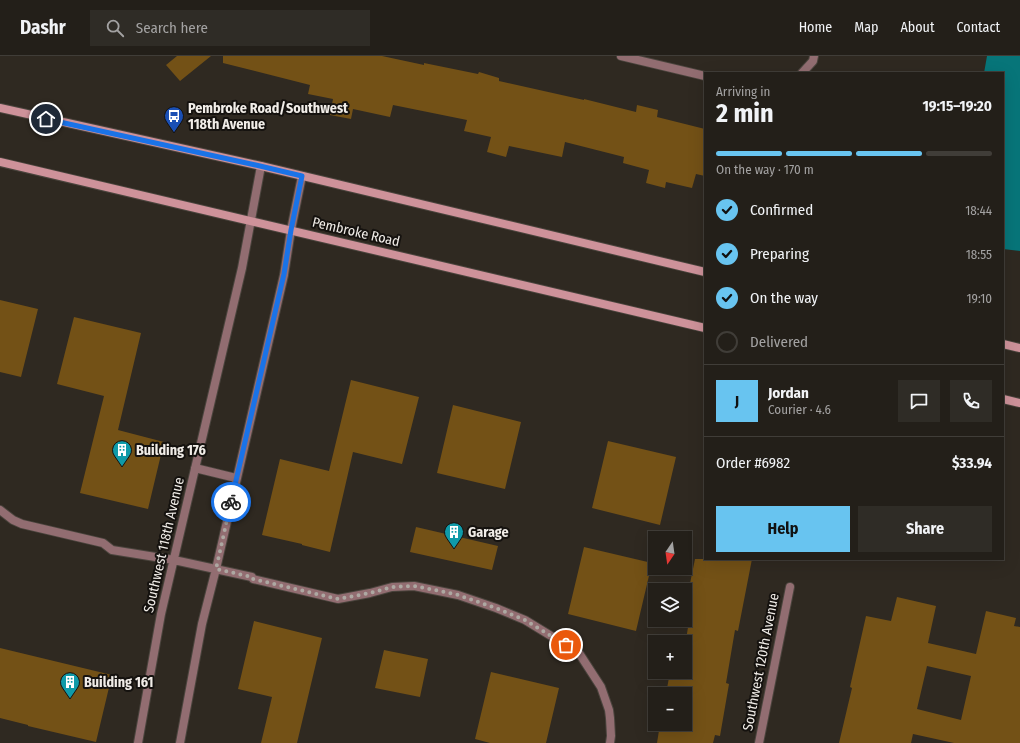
<!DOCTYPE html>
<html lang="en">
<head>
<meta charset="utf-8">
<style>
  :root { --surface:#231f19; --page:#2f2c26; --text:#f1f3f6; --muted:#a3a2a2; --line:#403d38; --accent:#68c4f0 }
  body { margin:0; font-family:"Fira Sans Condensed",sans-serif; background:var(--page); color:var(--text); height:100vh; display:flex; flex-direction:column; font-size:15px; white-space:nowrap }
  * { box-sizing:border-box; margin:0 }
  p { font-size:13px; color:var(--muted) }
  .icon { flex:none; width:22px; height:22px; fill:none; stroke:currentColor; stroke-width:2; stroke-linecap:round; stroke-linejoin:round }
  .map { position:relative; flex:1; overflow:hidden }
  .side { position:absolute; left:704px; top:16px; width:300px; height:488px; display:flex; flex-direction:column; background:var(--surface); border-radius:0px; box-shadow:0 4px 16px #0002,0 0 0 1px var(--line) }
  .side>* { flex:none }
  .needle { width:26px; rotate:193deg }
  .buttons { position:absolute; left:648px; top:475px; display:grid; gap:8px }
  .buttons a { display:grid; place-items:center; width:44px; height:44px; border-radius:0px; background:var(--surface); box-shadow:0 4px 16px #0002,0 0 0 1px var(--line); font-size:20px }
  .pin { position:absolute; display:grid; place-items:center; width:34px; height:34px; color:#fff; margin:-17px; border:2px solid #fff; border-radius:50%; box-shadow:0 1px 4px #0007 }
  .courier { position:absolute; display:grid; place-items:center; width:40px; height:40px; margin:-20px; border:3px solid #1a73e8; border-radius:50%; background:#fff; color:#222; box-shadow:0 1px 5px #0007 }
  .summary em { font-style:normal; font-weight:700 }
  .summary div { display:flex; flex-direction:column-reverse }
  .summary { display:flex; align-items:center; justify-content:space-between; height:68px; padding:0 12px }
  h1 { font-size:26px; font-weight:700; line-height:30px }
  .bar { display:grid; grid-template-columns:repeat(4,1fr); gap:6px 4px; align-content:center; height:48px; padding:0 12px }
  .bar i { height:5px; border-radius:3px; background:var(--line) }
  .bar .active { background:var(--accent) }
  .bar p { grid-column:span 4 }
  .line { display:flex; align-items:center; gap:10px; padding:0 12px; border-top:1px solid var(--line) }
  .line div { flex:1 }
  .round { display:grid; place-items:center; flex:none; width:42px; height:42px; border-radius:0px; background:var(--page) }
  ol { padding:0 12px; list-style:none }
  li { display:flex; align-items:center; gap:12px; height:44px }
  li p { margin-inline-start:auto }
  li .icon { padding:4px; border-radius:50%; background:var(--accent); color:#111; stroke-width:4 }
  li:last-child { color:var(--muted) }
  li i { width:22px; height:22px; border:2px solid var(--line); border-radius:50% }
  .button { display:flex; gap:8px; margin-top:auto; padding:8px 12px }
  .button a { flex:1; height:46px; border-radius:0px; background:var(--accent); color:#111; font-size:16px; font-weight:700; line-height:46px; text-align:center }
  .button a+a { background:var(--page); color:var(--text) }
  header { display:flex; align-items:center; gap:24px; box-sizing:border-box; height:56px; padding:0 20px; background:var(--surface); border-bottom:1px solid var(--line) }
  header strong { font-size:19px }
  nav { display:flex; gap:22px; margin-inline-start:auto; font-size:14px }
  .search { width:280px; height:36px; background:var(--page); display:flex; align-items:center; gap:10px; box-sizing:border-box; padding:0 14px; border-radius:0px; color:var(--muted); font-size:15px }
  .map>svg:first-child { display:block }
  .water { fill:#077579 }
  .building { fill:#735116; fill-rule:evenodd }
  .lines { fill:none; stroke-linecap:round; stroke-linejoin:round }
  .street-casing { stroke:#4a443d; stroke-width:10 }
  .secondary-casing { stroke:#4a443d; stroke-width:10 }
  .street { stroke:#926d71; stroke-width:8 }
  .secondary { stroke:#ce929a; stroke-width:8 }
  .done { stroke:#ada8a2; stroke-width:4; stroke-dasharray:0 7.2 }
  .route { stroke:#1a73e8; stroke-width:5 }
  .labels { text-anchor:middle; dominant-baseline:central; stroke-width:4; stroke-linejoin:round; paint-order:stroke }
  .poi-label { font-size:14px; font-weight:bold; fill:#f1ede8; stroke:#15120f; text-anchor:start }
  .street-label { font-size:14px; fill:#f1ede8; stroke:#15120f }
</style>
</head>
<body>
<header>
<strong>Dashr</strong>
<div class="search"><svg class="icon" aria-label="search" viewBox="0 0 24 24"><circle cx="10" cy="10" r="6"/><path d="M15 15l6 6"/></svg>Search here</div>
<nav><a>Home</a><a>Map</a><a>About</a><a>Contact</a></nav>
</header>
<div class="map">
<svg width="1020" height="687" viewBox="0 0 1020 687">
  <rect width="100%" height="100%" fill="#2f2921"/>
  <path class="water" d="M 987,0 L 1020,0 L 1020,195 L 1003,193 L 1003,17 L 984,17 Z"/>
  <path class="building" d="M 177,0 L 211,0 L 180,25 L 166,9 Z
    M 223,0 L 382,0 L 424,9 L 424,7 L 478,18 L 479,16 L 499,22 L 499,25 L 584,44 L 584,43 L 636,56 L 637,49 L 658,54 L 657,61 L 705,73 L 705,120 L 696,118 L 692,132 L 666,126 L 665,132 L 646,127 L 649,114 L 623,107 L 624,101 L 565,86 L 562,101 L 509,90 L 506,101 L 487,96 L 491,81 L 464,75 L 467,64 L 393,49 L 390,61 L 353,53 L 351,63 L 330,59 L 333,43 L 308,38 L 310,29 L 223,7 Z
    M 0,244 L 38,253 L 21,321 L 0,316 Z
    M 74,261 L 141,277 L 118,374 L 164,386 L 148,453 L 80,437 L 104,340 L 57,328 Z
    M 351,324 L 419,341 L 402,408 L 353,396 L 330,496 L 302,489 L 302,488 L 262,479 L 280,403 L 329,415 Z
    M 453,349 L 521,366 L 505,433 L 437,417 Z
    M 608,385 L 676,401 L 660,469 L 592,452 Z
    M 416,471 L 498,490 L 492,514 L 410,496 Z
    M 584,491 L 652,507 L 636,575 L 568,558 Z
    M 695,503 L 752,503 L 738,575 L 735,574 L 726,627 L 729,628 L 720,680 L 715,679 L 713,687 L 657,687 L 660,668 L 685,668 L 685,638 L 666,638 L 670,616 L 685,616 L 685,590 L 689,565 L 685,564 L 685,552 Z
    M 897,541 L 936,550 L 928,587 L 976,598 L 986,555 L 1016,562 L 1014,570 L 1020,571 L 1020,687 L 954,687 L 913,678 L 911,687 L 839,687 L 852,632 L 850,631 L 866,560 L 891,565 ZM 927,610 L 971,620 L 961,664 L 917,653 Z
    M 254,565 L 322,582 L 297,687 L 261,687 L 272,641 L 238,633 Z
    M 0,592 L 112,619 L 96,686 L 28,670 L 28,669 L 0,662 Z
    M 384,594 L 428,603 L 420,641 L 375,632 Z
    M 491,616 L 559,632 L 546,687 L 490,687 L 475,683 Z"/>
  <g class="lines">
    <defs>
      <path id="street" d="M 621,0 L 705,20
        M 802,17 L 813,5 L 814,0
        M 195,412 L 236,422
        M 0,454 L 13,464 L 22,468 L 103,487 L 112,494 L 174,504 L 252,521 L 253,523 L 338,543 L 370,537 L 392,531 L 414,530 L 458,539 L 496,552 L 525,564 L 579,597 L 601,631 L 609,654 L 610,662 L 611,680 L 610,687
        M 138,687 L 161,558 L 242,212 L 261,110
        M 180,687 L 202,568 L 216,513 L 284,219 L 291,174 L 302,120
        M 759,687 L 790,531"/>
      <path id="secondary" d="M 0,52 L 261,110 L 705,216
        M 0,106 L 705,272
        M 1003,288 L 1020,292
        M 1003,343 L 1020,347"/>
    </defs>
    <use href="#street" class="street-casing"/>
    <use href="#secondary" class="secondary-casing"/>
    <use href="#street" class="street"/>
    <use href="#secondary" class="secondary"/>
  </g>
  <g class="lines">
    <path class="done" d="M 231,446 L 216,513 L 252,521 L 253,523 L 338,543 L 370,537 L 392,531 L 414,530 L 440,535 L 458,539 L 496,552 L 525,564 L 566,589"/>
    <path class="route" d="M 46,63 L 260,110 L 302,120 L 291,174 L 284,218 L 231,446"/>
  </g>
  <defs>
    <symbol id="bus-pin" viewBox="-11 -11 22 30"><path d="M0 17L-7.5 6A9.5 9.5 0 1 1 7.5 6Z" fill="#1a4fb4" stroke="#15120f"/><path d="M-5-6H5V4H4V6H2V4H-2V6H-4V4H-5ZM-3.5-4V0h7V-4ZM-3.5 1.2v1.5H-2V1.2ZM2 1.2v1.5H3.5V1.2Z" fill="#fff"/></symbol>
    <symbol id="building-pin" viewBox="-11 -11 22 30"><path d="M0 17L-7.5 6A9.5 9.5 0 1 1 7.5 6Z" fill="#0f9aa8" stroke="#15120f"/><path d="M-4-6H4V6H1V3H-1V6H-4ZM-2.5-4.3h1.7v1.8h-1.7ZM.8-4.3h1.7v1.8H.8ZM-2.5-1h1.7V.8h-1.7ZM.8-1h1.7V.8H.8Z" fill="#fff"/></symbol>
  </defs>
  <g fill-rule="evenodd">
    <use href="#bus-pin" x="163" y="49" width="22" height="30"/>
    <use href="#building-pin" x="111" y="383" width="22" height="30"/>
    <use href="#building-pin" x="443" y="465" width="22" height="30"/>
    <use href="#building-pin" x="59" y="615" width="22" height="30"/>
  </g>
  <g class="labels">
    <g class="poi-label">
      <text x="188" y="52">Pembroke Road/Southwest<tspan x="188" dy="16">118th Avenue</tspan></text>
      <text x="136" y="394">Building 176</text>
      <text x="468" y="476">Garage</text>
      <text x="84" y="626">Building 161</text>
    </g>
    <g class="street-label">
      <text transform="translate(356 176) rotate(13)">Pembroke Road</text>
      <text transform="translate(164 489) rotate(-77)">Southwest 118th Avenue</text>
      <text transform="translate(761 606) rotate(-79)">Southwest 120th Avenue</text>
    </g>
  </g>
</svg>
<div class="buttons">
<a><svg class="needle" viewBox="-14 -14 28 28"><path d="M0-13l5 13h-10z" fill="#e53935"/><path d="M0 13l5-13h-10z" fill="#a3a2a2"/></svg></a>
<a><svg class="icon" aria-label="layers" viewBox="0 0 24 24"><path d="M12 4l9 5-9 5-9-5zM3 14l9 5 9-5"/></svg></a>
<a>+</a>
<a>−</a>
</div>
<div class="pin" style="left:566px;top:589px;background:#ea580c"><svg class="icon" aria-label="bag" viewBox="0 0 24 24"><path d="M5 8h14l-1 12H6zM9 8a3 3 0 0 1 6 0"/></svg></div>
<div class="pin" style="left:46px;top:63px;background:#1f2937"><svg class="icon" aria-label="home" viewBox="0 0 24 24"><path d="M3 11l9-7 9 7M6 9v11h12V9"/></svg></div>
<div class="courier" style="left:231px;top:446px"><svg class="icon" aria-label="bike" viewBox="0 0 24 24"><circle cx="6" cy="16" r="4"/><circle cx="18" cy="16" r="4"/><path d="M6 16l4-8h5l3 8M10 8l3 8H6M13 5h3"/></svg></div>
<section class="side">
<div class="summary"><div><h1>2 min</h1><p>Arriving in</p></div><em>19:15–19:20</em></div>
<div class="bar"><i class="active"></i><i class="active"></i><i class="active"></i><i></i><p>On the way · 170 m</p></div>
<ol>
<li><svg class="icon" aria-label="check" viewBox="0 0 24 24"><path d="M5 12l5 5 9-10"/></svg>Confirmed<p>18:44</p></li>
<li><svg class="icon" aria-label="check" viewBox="0 0 24 24"><path d="M5 12l5 5 9-10"/></svg>Preparing<p>18:55</p></li>
<li><svg class="icon" aria-label="check" viewBox="0 0 24 24"><path d="M5 12l5 5 9-10"/></svg>On the way<p>19:10</p></li>
<li><i></i>Delivered</li>
</ol>
<div class="line" style="height:72px"><b class="round" style="background:var(--accent);color:#111">J</b><div><b>Jordan</b><p>Courier · 4.6</p></div><a class="round"><svg class="icon" aria-label="chat" viewBox="0 0 24 24"><path d="M4 5h16v11H9l-5 4z"/></svg></a><a class="round"><svg class="icon" aria-label="phone" viewBox="0 0 24 24"><path d="M5 4h4l2 5-3 2q2 4 5 5l2-3 5 2v4C11 20 4 13 5 4z"/></svg></a></div>
<div class="line" style="height:52px"><div>Order #6982</div><b>$33.94</b></div>
<div class="button"><a>Help</a><a>Share</a></div>
</section>
</div>
</body>
</html>
